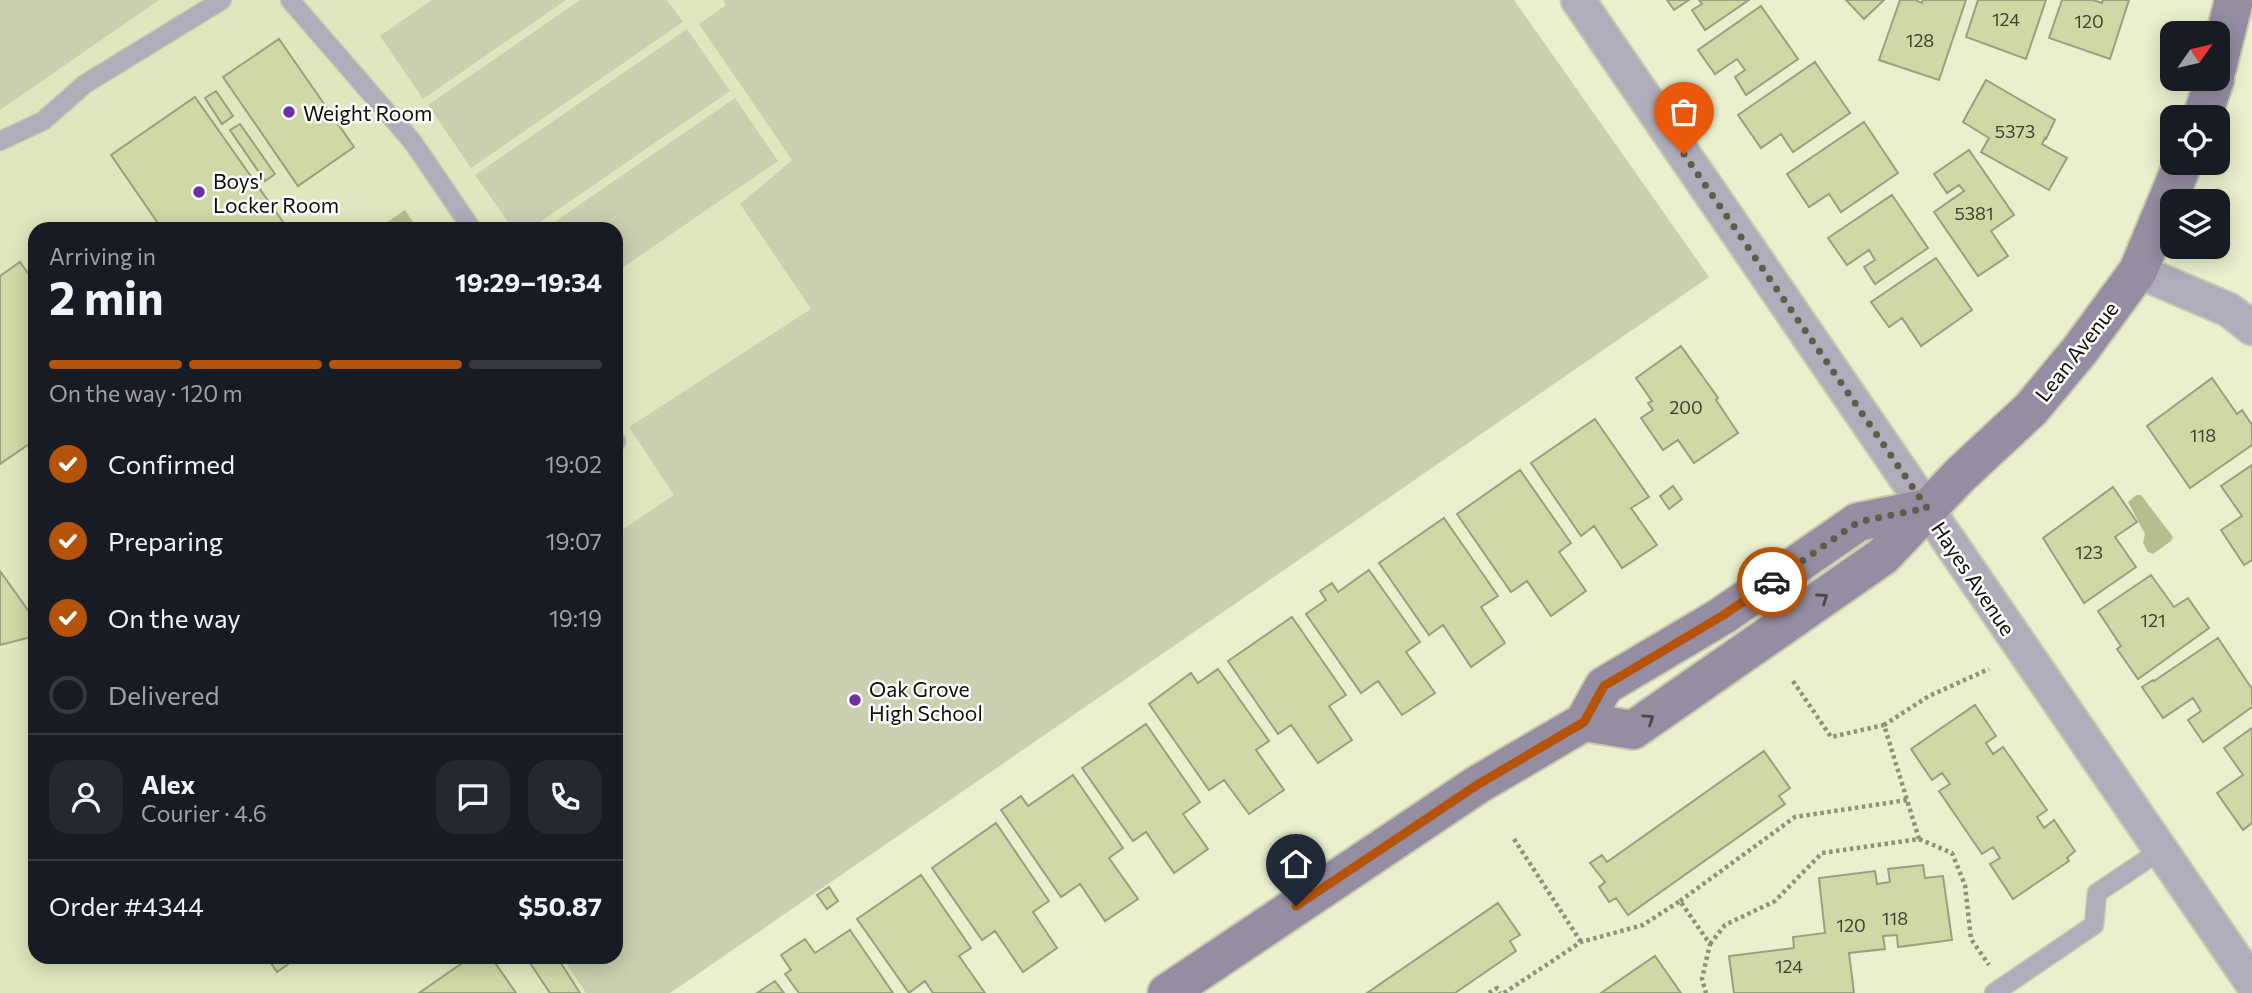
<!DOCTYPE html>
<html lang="en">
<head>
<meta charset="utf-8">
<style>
  :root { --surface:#171b24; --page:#242831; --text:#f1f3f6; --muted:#9ea1a6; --line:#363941; --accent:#b45309 }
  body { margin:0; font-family:Commissioner,sans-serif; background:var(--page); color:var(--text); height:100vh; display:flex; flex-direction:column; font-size:26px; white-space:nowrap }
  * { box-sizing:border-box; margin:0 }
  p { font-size:23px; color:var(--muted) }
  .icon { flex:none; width:38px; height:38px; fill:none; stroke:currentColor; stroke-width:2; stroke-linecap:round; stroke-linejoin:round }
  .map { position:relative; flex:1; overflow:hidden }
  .sheet { position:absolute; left:28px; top:222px; width:595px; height:742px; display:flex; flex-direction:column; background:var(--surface); border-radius:21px; box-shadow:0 4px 18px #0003 }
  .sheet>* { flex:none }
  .needle { width:46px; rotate:56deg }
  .tools { position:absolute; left:2160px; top:21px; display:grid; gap:14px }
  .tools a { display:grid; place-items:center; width:70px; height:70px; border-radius:14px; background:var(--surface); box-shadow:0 4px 18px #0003; font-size:35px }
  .pin { position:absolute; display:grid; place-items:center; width:60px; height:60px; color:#fff; margin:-72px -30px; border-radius:50% 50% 50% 0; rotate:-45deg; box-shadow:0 0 7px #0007 }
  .pin .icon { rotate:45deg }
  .courier { position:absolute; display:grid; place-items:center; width:70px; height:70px; margin:-35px; border:5px solid #b45309; border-radius:50%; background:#fff; color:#222; box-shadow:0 2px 9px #0007 }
  .head em { font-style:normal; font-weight:700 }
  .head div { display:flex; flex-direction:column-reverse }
  .head { display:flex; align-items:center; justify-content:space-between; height:119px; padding:0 21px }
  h1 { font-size:46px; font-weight:700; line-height:52px }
  .bar { display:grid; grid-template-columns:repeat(4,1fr); gap:10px 7px; align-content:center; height:84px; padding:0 21px }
  .bar i { height:9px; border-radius:5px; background:var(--line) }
  .bar .on { background:var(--accent) }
  .bar p { grid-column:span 4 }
  .line { display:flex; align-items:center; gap:18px; padding:0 21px; border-top:2px solid var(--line) }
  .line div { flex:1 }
  .round { display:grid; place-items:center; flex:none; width:74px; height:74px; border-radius:21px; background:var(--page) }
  ol { padding:0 21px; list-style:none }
  li { display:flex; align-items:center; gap:21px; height:77px }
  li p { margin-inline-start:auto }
  li .icon { padding:7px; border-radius:50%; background:var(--accent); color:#fff; stroke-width:4 }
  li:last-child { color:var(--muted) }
  li i { width:38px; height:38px; border:4px solid var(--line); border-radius:50% }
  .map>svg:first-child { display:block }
  .built { fill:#e0e7be; fill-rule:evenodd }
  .green { fill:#c9cfaf }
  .water { fill:#b5be8d }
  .building { fill:#d0d8a6; stroke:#999f7f; stroke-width:2 }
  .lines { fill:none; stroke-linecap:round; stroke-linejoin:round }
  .lane-casing { stroke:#c7ccae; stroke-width:21 }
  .street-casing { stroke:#c7ccae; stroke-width:37 }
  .secondary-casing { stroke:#c7ccae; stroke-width:42 }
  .path { stroke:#8e927a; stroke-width:4.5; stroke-dasharray:3.5 3.5; stroke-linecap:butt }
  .lane { stroke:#b1acba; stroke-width:18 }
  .street { stroke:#b1acba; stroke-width:33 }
  .secondary { stroke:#958da1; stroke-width:38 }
  .oneway { stroke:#4a484b }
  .done { stroke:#5a5e4b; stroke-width:7; stroke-dasharray:0 12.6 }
  .route { stroke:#b45309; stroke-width:9 }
  .poi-dot { fill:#6c2fa5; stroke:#fff; stroke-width:2.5 }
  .labels { text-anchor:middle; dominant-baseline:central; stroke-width:5; stroke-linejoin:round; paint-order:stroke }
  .number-label { font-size:18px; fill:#3e412d }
  .poi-label { font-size:21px; fill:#0d0f05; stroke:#fff; text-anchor:start }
  .street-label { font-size:21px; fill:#0d0f05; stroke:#fff }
</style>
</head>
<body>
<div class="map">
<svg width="2252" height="993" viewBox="0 0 2252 993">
  <rect width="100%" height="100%" fill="#eaf0ce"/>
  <path class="built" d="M 0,0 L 1514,0 L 1709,277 L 670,993 L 0,993 ZM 35,229 L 616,229 L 616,957 L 35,957 Z"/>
  <path class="green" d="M 0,0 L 159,0 L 0,110 Z
    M 432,0 L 566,0 L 423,99 L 380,36 Z
    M 580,0 L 667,0 L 683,22 L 471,168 L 428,105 Z
    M 723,0 L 1514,0 L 1709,277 L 670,993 L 586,993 L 562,957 L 616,957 L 616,534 L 674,495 L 629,427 L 811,309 L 740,204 L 792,160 L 699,24 L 726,5 Z
    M 687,29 L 730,91 L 530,229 L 513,229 L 475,175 Z
    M 735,98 L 778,161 L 616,272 L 616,229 L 544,229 Z"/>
  <path class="water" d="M 405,210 L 418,229 L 377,229 Z
    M 2136,495 L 2141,495 L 2173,537 L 2171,541 L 2153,554 L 2148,552 L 2143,543 L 2145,534 L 2128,502 Z"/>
  <path class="building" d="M 1667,0 L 1689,0 L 1674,10 Z
    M 1699,0 L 1749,0 L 1705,30 L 1692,10 L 1702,4 Z
    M 1846,0 L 1884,0 L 1864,19 Z
    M 1900,0 L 1915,0 L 1922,3 L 1923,0 L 1966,0 L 1939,80 L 1879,60 Z
    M 1978,0 L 2046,0 L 2026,59 L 1966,37 Z
    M 2062,0 L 2093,0 L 2102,3 L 2103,0 L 2129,0 L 2110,59 L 2049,38 Z
    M 1761,6 L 1798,59 L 1746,95 L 1735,77 L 1745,70 L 1737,59 L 1715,74 L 1698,50 Z
    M 279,39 L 354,147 L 298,186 L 223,77 Z
    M 1815,62 L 1850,113 L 1793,152 L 1781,134 L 1761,148 L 1738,115 Z
    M 1986,80 L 2055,120 L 2046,139 L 2045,138 L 2042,144 L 2067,158 L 2049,190 L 1981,152 L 1989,138 L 1963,122 Z
    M 216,91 L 233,116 L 222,124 L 205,98 Z
    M 195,97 L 288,229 L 162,229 L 111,155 Z
    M 1864,122 L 1898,173 L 1841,212 L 1829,194 L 1809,207 L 1787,174 Z
    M 240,124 L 275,174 L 265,181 L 230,130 Z
    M 1969,150 L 2014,215 L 1991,231 L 2008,256 L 1978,276 L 1934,212 L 1964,191 L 1959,185 L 1947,193 L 1934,174 Z
    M 1892,195 L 1928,248 L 1875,284 L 1864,267 L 1875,260 L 1869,250 L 1847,265 L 1828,238 Z
    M 1936,258 L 1972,310 L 1921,346 L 1902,318 L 1889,327 L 1871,302 Z
    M 20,262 L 35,283 L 35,440 L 0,464 L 0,276 Z
    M 1681,346 L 1718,398 L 1716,400 L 1738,433 L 1694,463 L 1678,440 L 1663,450 L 1641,418 L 1653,410 L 1648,403 L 1652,401 L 1636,378 Z
    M 2212,378 L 2237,414 L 2242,410 L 2252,425 L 2252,445 L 2190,488 L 2147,426 Z
    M 1595,419 L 1649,497 L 1631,508 L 1657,545 L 1622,568 L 1594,526 L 1581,536 L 1531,463 Z
    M 2252,465 L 2252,560 L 2244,565 L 2221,530 L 2242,516 L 2221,486 Z
    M 1520,470 L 1571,543 L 1559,552 L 1586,591 L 1551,616 L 1527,581 L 1511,592 L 1457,514 Z
    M 1673,486 L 1682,499 L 1669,509 L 1660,496 Z
    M 2113,487 L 2137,522 L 2115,537 L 2136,567 L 2084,603 L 2043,538 Z
    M 1444,518 L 1498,596 L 1481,607 L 1505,643 L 1471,667 L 1443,625 L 1429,635 L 1379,563 Z
    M 1369,570 L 1420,642 L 1406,652 L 1435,693 L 1402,715 L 1378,681 L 1361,693 L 1306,614 L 1326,600 L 1320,591 L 1332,583 L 1338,592 Z
    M 0,571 L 35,620 L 35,636 L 0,645 Z
    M 2151,575 L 2174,607 L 2188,598 L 2209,628 L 2138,679 L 2117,649 L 2121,646 L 2098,611 Z
    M 1292,617 L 1346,695 L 1329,706 L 1352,740 L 1318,763 L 1291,725 L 1278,734 L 1228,661 Z
    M 2218,638 L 2252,689 L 2252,707 L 2203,742 L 2188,720 L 2201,711 L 2193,698 L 2163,718 L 2142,687 L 2153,680 L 2154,681 Z
    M 1218,669 L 1269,741 L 1256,750 L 1284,790 L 1249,814 L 1224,780 L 1209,790 L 1149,704 L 1191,673 L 1198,683 Z
    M 1975,705 L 1996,736 L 1986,743 L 1993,754 L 2003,747 L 2047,810 L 2037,817 L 2044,828 L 2054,820 L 2075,851 L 2067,858 L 2069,861 L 2013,899 L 1990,864 L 2000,858 L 1993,847 L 1982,854 L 1939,791 L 1950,784 L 1942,773 L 1932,780 L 1911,749 Z
    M 1146,724 L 1200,802 L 1183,814 L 1208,849 L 1174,873 L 1146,832 L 1133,841 L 1082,768 Z
    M 2252,728 L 2252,823 L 2243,830 L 2217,793 L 2243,775 L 2224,748 Z
    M 1764,751 L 1790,788 L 1779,796 L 1785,804 L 1628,915 L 1616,898 L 1609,902 L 1599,887 L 1605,882 L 1590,863 L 1602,855 L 1607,862 Z
    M 1073,775 L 1123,848 L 1109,858 L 1138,899 L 1105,921 L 1080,884 L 1061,897 L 1001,810 L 1021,796 L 1028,806 Z
    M 996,823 L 1049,901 L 1033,912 L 1057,948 L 1023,972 L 995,931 L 982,940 L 932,868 Z
    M 1923,865 L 1925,878 L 1943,876 L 1952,940 L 1898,947 L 1897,935 L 1883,936 L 1885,949 L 1849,953 L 1854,993 L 1734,993 L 1729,956 L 1794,948 L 1793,937 L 1825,933 L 1819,878 L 1875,871 L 1877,884 L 1890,882 L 1888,869 Z
    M 921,875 L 971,948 L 959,956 L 985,993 L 933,993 L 925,981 L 909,993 L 857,919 Z
    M 829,887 L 838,901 L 827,909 L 817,895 Z
    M 1498,903 L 1520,935 L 1510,941 L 1516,951 L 1455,993 L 1367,993 Z
    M 850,930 L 893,993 L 799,993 L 785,974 L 791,970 L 781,955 L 805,939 L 815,953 Z
    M 1655,956 L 1681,993 L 1601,993 Z
    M 267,957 L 298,957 L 277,972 Z
    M 471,957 L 491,957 L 516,993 L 419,993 Z
    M 526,957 L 557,957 L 580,993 L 550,993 Z
    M 775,981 L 784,993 L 757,993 Z"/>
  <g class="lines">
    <defs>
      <path id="lane" d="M 290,0 L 412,141 L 472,229
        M 0,141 L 43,121 L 85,84 L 222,0
        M 616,441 L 616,442
        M 1994,993 L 2094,925 L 2097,893 L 2161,850"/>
      <path id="street" d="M 1578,0 L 2252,983
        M 2138,271 L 2229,310 L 2252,328"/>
      <path id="secondary" d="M 2217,68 L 2234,0
        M 2202,117 L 2215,79
        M 1584,722 L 1633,730 L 1883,556 L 1959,476 L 2031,409 L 2080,350 L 2138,271 L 2183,163
        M 1167,993 L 1477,785 L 1584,722 L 1604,686 L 1722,616 L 1858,522 L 1927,508"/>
    </defs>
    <use href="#lane" class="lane-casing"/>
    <use href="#street" class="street-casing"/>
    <use href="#secondary" class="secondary-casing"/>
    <path class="path" d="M 1793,681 L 1831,737 L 1884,725
      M 1514,839 L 1581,942
      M 1919,839 L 1884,725 L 1929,696 L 1989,669
      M 1680,901 L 1795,817 L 1907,800
      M 1710,944 L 1725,925 L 1775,901 L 1822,853 L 1919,839 L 1952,853 L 1965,885 L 1971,939 L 1989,965
      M 1489,993 L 1497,988 L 1500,993
      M 1504,993 L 1581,942 L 1643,925 L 1680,901 L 1710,944 L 1702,979 L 1706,993"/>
    <use href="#lane" class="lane"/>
    <use href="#street" class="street"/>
    <use href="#secondary" class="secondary"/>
  </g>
  <defs><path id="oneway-chevron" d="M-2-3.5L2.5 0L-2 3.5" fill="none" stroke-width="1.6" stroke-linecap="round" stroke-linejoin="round" transform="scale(1.75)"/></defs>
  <g class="oneway">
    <use href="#oneway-chevron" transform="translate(1823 598) rotate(-35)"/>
    <use href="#oneway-chevron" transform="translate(1649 719) rotate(-34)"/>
  </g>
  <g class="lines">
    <path class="done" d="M 1684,154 L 1927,508 L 1858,522 L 1772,582"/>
    <path class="route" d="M 1296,906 L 1477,785 L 1584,722 L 1604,686 L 1722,616 L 1772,582"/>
  </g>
  <g class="poi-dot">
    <circle cx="289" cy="112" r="7"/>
    <circle cx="199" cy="192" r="7"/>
    <circle cx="855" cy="700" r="7"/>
  </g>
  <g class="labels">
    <g class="number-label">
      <text x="2006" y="19">124</text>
      <text x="2089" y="21">120</text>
      <text x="1920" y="40">128</text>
      <text x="2015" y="131">5373</text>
      <text x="1974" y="213">5381</text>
      <text x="1686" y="407">200</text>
      <text x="2203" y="435">118</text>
      <text x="2089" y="552">123</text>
      <text x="2153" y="620">121</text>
      <text x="1895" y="918">118</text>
      <text x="1851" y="925">120</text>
      <text x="1789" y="966">124</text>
    </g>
    <g class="poi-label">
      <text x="303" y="112">Weight Room</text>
      <text x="213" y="180">Boys'<tspan x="213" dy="24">Locker Room</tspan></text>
      <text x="869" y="688">Oak Grove<tspan x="869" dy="24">High School</tspan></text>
    </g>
    <g class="street-label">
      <text transform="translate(2076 351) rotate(-52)">Lean Avenue</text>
      <text transform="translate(1974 578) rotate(56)">Hayes Avenue</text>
    </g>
  </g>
</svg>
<div class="tools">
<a><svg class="needle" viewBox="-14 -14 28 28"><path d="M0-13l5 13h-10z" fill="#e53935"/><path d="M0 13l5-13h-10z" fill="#9ea1a6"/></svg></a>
<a><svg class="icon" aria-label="locate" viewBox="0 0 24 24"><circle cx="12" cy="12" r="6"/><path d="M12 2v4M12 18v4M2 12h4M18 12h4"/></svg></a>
<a><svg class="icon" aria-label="layers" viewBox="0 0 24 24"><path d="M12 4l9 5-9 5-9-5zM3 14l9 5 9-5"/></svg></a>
</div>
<div class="pin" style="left:1684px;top:154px;background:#ea580c"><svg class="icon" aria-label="bag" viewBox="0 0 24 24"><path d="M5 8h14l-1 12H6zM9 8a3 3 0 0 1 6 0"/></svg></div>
<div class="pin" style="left:1296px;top:906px;background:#1f2937"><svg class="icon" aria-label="home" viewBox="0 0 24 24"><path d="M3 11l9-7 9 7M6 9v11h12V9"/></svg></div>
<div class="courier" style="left:1772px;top:582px"><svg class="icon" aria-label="car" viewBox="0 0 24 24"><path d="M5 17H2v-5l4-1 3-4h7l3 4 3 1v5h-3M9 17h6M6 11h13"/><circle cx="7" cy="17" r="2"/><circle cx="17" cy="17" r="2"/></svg></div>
<section class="sheet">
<div class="head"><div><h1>2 min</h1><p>Arriving in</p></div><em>19:29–19:34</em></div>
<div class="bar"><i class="on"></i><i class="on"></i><i class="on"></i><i></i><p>On the way · 120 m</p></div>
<ol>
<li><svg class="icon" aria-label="check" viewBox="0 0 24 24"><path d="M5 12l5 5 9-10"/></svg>Confirmed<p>19:02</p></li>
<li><svg class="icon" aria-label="check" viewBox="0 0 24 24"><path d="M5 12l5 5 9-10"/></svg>Preparing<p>19:07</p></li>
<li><svg class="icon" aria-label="check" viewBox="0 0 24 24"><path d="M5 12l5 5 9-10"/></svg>On the way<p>19:19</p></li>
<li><i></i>Delivered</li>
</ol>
<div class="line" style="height:126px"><a class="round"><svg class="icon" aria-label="person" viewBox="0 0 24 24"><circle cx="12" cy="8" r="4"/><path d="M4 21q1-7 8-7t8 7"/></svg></a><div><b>Alex</b><p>Courier · 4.6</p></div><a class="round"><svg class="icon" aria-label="chat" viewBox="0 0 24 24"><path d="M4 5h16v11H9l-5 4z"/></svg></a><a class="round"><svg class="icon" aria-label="phone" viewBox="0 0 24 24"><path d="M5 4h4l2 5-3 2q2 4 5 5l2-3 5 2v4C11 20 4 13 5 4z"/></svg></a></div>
<div class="line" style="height:91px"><div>Order #4344</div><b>$50.87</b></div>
</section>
</div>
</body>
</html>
